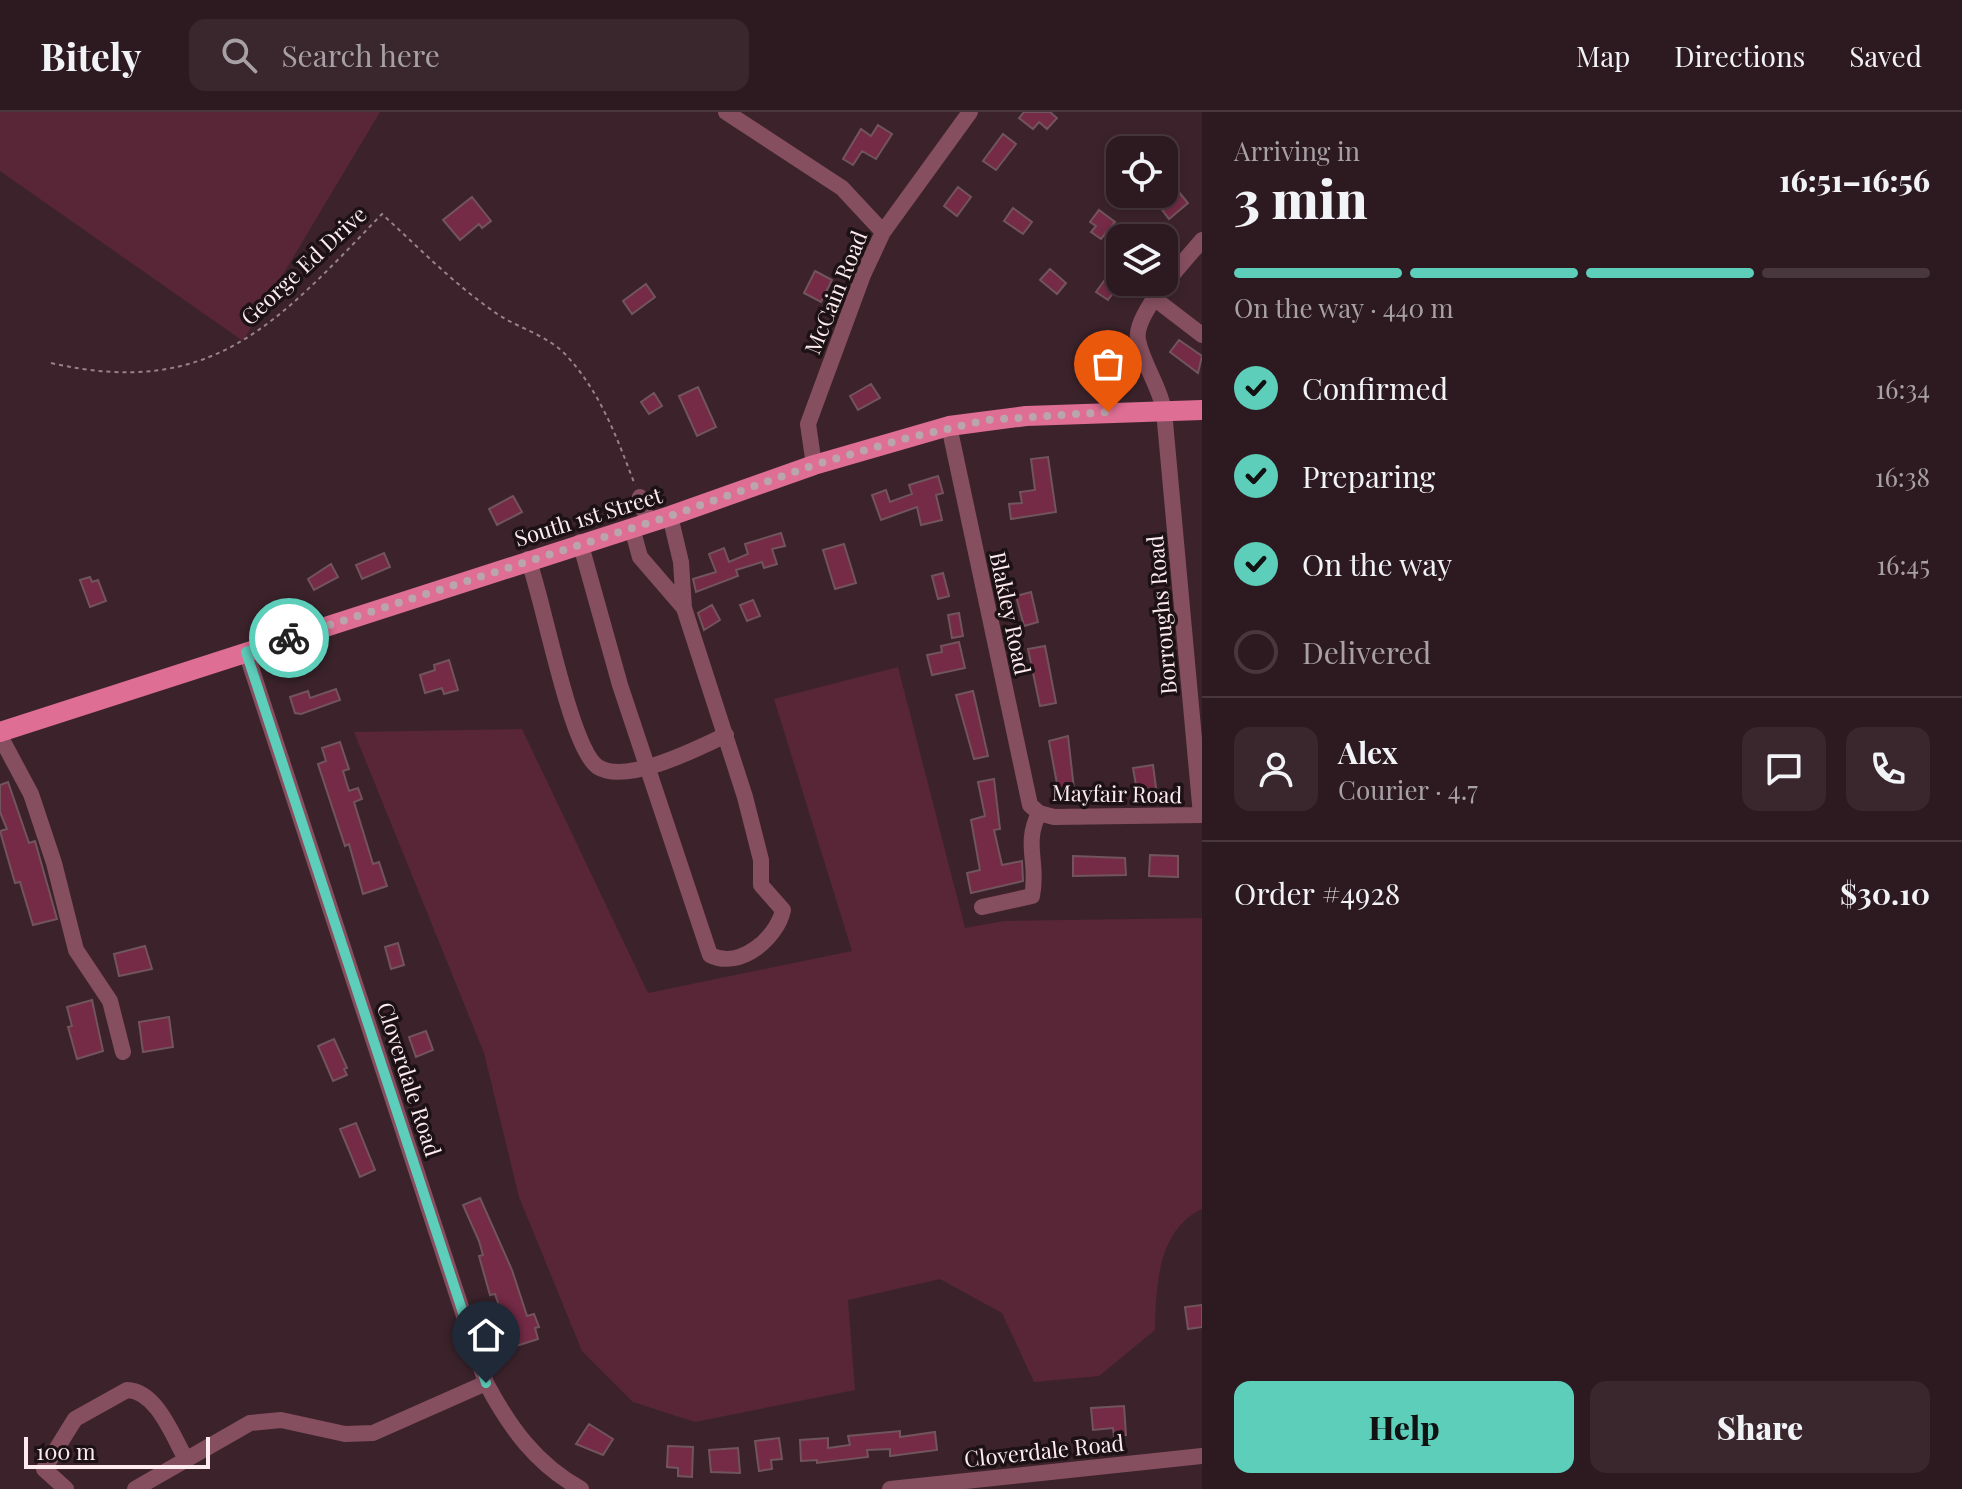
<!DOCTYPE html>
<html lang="en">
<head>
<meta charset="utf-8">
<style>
  :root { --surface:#2d1a20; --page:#39272d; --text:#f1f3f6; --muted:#a7a1a5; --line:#48383e; --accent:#5cceba }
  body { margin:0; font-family:"Playfair Display",serif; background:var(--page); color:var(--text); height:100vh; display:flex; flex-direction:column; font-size:30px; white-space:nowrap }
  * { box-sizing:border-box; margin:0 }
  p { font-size:26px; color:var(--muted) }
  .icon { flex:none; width:44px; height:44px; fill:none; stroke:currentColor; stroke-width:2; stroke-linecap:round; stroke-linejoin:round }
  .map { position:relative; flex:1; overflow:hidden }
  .side { display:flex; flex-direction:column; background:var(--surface); width:760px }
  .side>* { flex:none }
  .fabs { position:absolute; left:1106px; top:24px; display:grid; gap:16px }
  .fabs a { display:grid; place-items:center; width:72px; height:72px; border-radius:16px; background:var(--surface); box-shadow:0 4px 12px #0003,0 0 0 2px var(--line); font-size:40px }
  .scale { position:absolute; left:24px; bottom:20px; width:186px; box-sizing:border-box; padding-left:8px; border:4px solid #fdebf0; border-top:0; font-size:22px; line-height:28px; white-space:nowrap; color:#fdebf0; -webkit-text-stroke:6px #1c1114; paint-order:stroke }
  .pin { position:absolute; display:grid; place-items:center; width:68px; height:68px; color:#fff; margin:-82px -34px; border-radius:50% 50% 50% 0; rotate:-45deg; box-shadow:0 0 8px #0007 }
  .pin .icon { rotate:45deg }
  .courier { position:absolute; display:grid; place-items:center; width:80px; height:80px; margin:-40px; border:6px solid #5cceba; border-radius:50%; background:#fff; color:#222; box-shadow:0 2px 10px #0007 }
  .headline em { font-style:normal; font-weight:800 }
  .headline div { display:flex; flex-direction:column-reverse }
  .headline { display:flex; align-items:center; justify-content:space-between; height:136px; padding:0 32px }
  h1 { font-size:52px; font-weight:800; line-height:60px }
  .bar { display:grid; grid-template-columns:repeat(4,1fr); gap:12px 8px; align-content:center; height:96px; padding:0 32px }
  .bar i { height:10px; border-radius:6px; background:var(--line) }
  .bar .on { background:var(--accent) }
  .bar p { grid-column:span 4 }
  .line { display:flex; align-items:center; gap:20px; padding:0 32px; border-top:2px solid var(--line) }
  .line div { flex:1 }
  .round { display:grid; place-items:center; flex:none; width:84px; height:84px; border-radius:16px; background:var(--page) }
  ol { padding:0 32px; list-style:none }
  li { display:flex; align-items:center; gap:24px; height:88px }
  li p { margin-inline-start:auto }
  li .icon { padding:8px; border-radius:50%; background:var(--accent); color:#111; stroke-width:4 }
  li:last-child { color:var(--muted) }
  li i { width:44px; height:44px; border:4px solid var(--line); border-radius:50% }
  .cta { display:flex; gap:16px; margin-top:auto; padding:16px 32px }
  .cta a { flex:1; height:92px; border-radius:16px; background:var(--accent); color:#111; font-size:32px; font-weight:800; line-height:92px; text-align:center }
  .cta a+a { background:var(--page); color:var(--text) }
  header { display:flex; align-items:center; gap:48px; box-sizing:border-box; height:112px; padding:0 40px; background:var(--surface); border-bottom:2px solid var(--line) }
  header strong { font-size:38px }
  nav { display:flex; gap:44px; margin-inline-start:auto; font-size:28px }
  .search { width:560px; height:72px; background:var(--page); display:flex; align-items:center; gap:20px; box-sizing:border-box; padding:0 28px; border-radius:16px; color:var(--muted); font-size:30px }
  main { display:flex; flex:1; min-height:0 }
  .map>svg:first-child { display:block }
  .green { fill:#582637 }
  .building { fill:#752a46; stroke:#71545c; stroke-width:2 }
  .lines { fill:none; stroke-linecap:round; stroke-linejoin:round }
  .path { stroke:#988289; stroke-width:2; stroke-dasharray:4 4; stroke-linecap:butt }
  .minor { stroke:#864f60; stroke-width:16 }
  .major { stroke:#de6e94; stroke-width:20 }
  .done { stroke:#b9a5ab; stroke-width:8; stroke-dasharray:0 14.4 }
  .route { stroke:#5cceba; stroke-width:10 }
  .labels { text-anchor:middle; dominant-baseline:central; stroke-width:7; stroke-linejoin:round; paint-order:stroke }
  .street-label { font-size:22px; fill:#fdebf0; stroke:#1c1114 }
</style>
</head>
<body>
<header>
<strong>Bitely</strong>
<div class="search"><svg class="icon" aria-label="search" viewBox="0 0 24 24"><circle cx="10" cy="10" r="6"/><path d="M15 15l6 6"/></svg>Search here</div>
<nav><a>Map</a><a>Directions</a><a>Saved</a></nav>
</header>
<main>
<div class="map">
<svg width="1202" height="1377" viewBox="0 0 1202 1377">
  <rect width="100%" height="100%" fill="#3c232b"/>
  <path class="green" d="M 0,0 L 380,0 L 243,229 L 0,59 Z
    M 898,555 L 965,816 L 1004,809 L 1202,806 L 1202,1097 C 1157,1118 1156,1176 1155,1218 L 1099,1264 L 1034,1270 L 1002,1201 L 940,1167 L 848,1188 L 855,1278 L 695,1310 L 633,1290 L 582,1239 L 519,1085 L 484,941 L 354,620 L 522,617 L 648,881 L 852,839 L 774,587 Z"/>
  <path class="building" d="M 1024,0 L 1050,0 L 1057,6 L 1047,17 L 1039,10 L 1033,17 L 1019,6 Z
    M 878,13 L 892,22 L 876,47 L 862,39 L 853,53 L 843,47 L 861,17 L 871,24 Z
    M 1003,22 L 1016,32 L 996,58 L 983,49 Z
    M 1174,74 L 1188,91 L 1169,107 L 1156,90 Z
    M 958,75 L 971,85 L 957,104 L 944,94 Z
    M 472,85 L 491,109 L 482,116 L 479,112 L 460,128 L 443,108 Z
    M 1013,96 L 1032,110 L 1023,122 L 1004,109 Z
    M 1099,98 L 1115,110 L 1101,127 L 1091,120 L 1096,114 L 1090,110 Z
    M 1050,157 L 1066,171 L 1057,182 L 1040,168 Z
    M 815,159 L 832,168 L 821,190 L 804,181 Z
    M 1109,162 L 1121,170 L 1108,188 L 1096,180 Z
    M 646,172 L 655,185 L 632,202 L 623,189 Z
    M 1179,228 L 1202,244 L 1198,261 L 1170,240 Z
    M 871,272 L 880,286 L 858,298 L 850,284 Z
    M 698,275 L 716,315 L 697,324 L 679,284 Z
    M 654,281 L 662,294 L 649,302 L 641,290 Z
    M 1048,345 L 1056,400 L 1011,407 L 1009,392 L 1022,391 L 1020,380 L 1035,378 L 1031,347 Z
    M 938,364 L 943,381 L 936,383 L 942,408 L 921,413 L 917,395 L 881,408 L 872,383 L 886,378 L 890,390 L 912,382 L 909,373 Z
    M 513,384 L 522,400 L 497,413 L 489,397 Z
    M 781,421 L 785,434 L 772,437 L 777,452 L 764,456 L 762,450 L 736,458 L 738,464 L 696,480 L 693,467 L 716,460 L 709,442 L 724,436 L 729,450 L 748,442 L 745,432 Z
    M 844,432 L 856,471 L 835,477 L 823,438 Z
    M 384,441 L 390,455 L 362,467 L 356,453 Z
    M 331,452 L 338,465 L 314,478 L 308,467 Z
    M 943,461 L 949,484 L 938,487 L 932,464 Z
    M 90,465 L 92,470 L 98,468 L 106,489 L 90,495 L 80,468 Z
    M 1031,480 L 1038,510 L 1024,514 L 1016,484 Z
    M 753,488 L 760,504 L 747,509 L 740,493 Z
    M 712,493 L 720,508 L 704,518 L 698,501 Z
    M 959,501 L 963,524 L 952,526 L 948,503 Z
    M 959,530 L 965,556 L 932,563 L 927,543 L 942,540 L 941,534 Z
    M 1045,534 L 1056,591 L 1040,594 L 1028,537 Z
    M 449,548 L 458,578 L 444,582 L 442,576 L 425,581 L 420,563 L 435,558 L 434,553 Z
    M 336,577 L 340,588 L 301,602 L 295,601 L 290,585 L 308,579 L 310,586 Z
    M 973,579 L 988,644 L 974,647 L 956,583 Z
    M 1068,624 L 1075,686 L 1060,688 L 1049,629 Z
    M 340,630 L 349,657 L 343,659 L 349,679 L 358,676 L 362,687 L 354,690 L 373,752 L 379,750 L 387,774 L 363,782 L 349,732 L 345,734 L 318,652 L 326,649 L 322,636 Z
    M 1153,653 L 1156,676 L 1137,679 L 1133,656 Z
    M 994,667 L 1000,717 L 994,718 L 1002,753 L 1022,749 L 1023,769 L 971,781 L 967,761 L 980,758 L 971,708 L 985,704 L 978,670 Z
    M 8,670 L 29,731 L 35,729 L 57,807 L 33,813 L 20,770 L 15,771 L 0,719 L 7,717 L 0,700 L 0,673 Z
    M 1150,743 L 1178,744 L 1178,765 L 1149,764 Z
    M 1073,744 L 1125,746 L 1126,763 L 1073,764 Z
    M 398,831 L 404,853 L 391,857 L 385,835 Z
    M 145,834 L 152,857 L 119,864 L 114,842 Z
    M 92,888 L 103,939 L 77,947 L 68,915 L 72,914 L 67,895 Z
    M 169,905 L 173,935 L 143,940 L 139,910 Z
    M 426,919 L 433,938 L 416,945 L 409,925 Z
    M 334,927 L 347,956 L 344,957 L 347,963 L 333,969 L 318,934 Z
    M 356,1011 L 375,1058 L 360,1065 L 340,1017 Z
    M 480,1086 L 512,1158 L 527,1204 L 534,1202 L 539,1215 L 535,1216 L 538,1227 L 513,1235 L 509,1224 L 505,1226 L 501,1213 L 505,1211 L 495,1182 L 490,1183 L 479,1144 L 483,1143 L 479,1129 L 463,1093 Z
    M 1202,1193 L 1202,1215 L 1188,1217 L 1185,1195 Z
    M 1124,1294 L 1126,1323 L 1114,1324 L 1113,1316 L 1093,1318 L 1091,1296 Z
    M 589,1312 L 613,1327 L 603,1343 L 576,1332 Z
    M 900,1319 L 900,1325 L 935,1320 L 937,1338 L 890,1344 L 890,1337 L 867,1338 L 868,1345 L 817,1351 L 817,1348 L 801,1349 L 800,1328 L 828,1326 L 828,1336 L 850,1333 L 848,1324 Z
    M 779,1326 L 782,1347 L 771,1348 L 772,1357 L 759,1359 L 755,1329 Z
    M 668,1334 L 693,1335 L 692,1365 L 678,1364 L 678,1356 L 667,1355 Z
    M 738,1336 L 740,1361 L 711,1360 L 709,1338 Z"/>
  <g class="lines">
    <path class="path" d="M 51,251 C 213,288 278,210 382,102 C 418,135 453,171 493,199 C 516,216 546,222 566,243 C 601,281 617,326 635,373"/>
    <path class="minor" d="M 726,0 L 842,76 L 883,120
      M 1155,187 L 1202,223
      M 949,314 L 1030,693 L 1039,701 L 1054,705 L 1202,703
      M 814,353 L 808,312 L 863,163 L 883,120 L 970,0
      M 640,385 L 648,411
      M 670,404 L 681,450 L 684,496
      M 580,430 L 620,573 L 710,843 C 740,858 777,826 783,798 L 761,773 L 761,748 L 745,685 L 684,496 L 640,445 L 632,416
      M 528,447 C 543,485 570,637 598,655 C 626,673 699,636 726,623
      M 246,540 L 486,1271 C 510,1316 536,1352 581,1377
      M 0,624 L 31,682 L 54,751 L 76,838 L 110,889 L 123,940
      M 1201,703 L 1164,299 C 1160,274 1143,253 1138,228 C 1133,202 1185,149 1202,128
      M 982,795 L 1032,784 C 1039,751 1023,733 1039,701
      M 66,1377 L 44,1357 L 75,1307 L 127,1278 C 157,1279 173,1325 186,1347
      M 135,1377 L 250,1311 L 281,1308 L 345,1322 L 373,1321 L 486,1271
      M 890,1377 L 1202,1344"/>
    <path class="major" d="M 0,620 L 670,404 L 814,353 L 949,314 L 1026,304 L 1202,298"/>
  </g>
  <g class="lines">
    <path class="done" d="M 289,526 L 670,404 L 814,353 L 907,326 L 987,308 L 1108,300"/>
    <path class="route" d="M 289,526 L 246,540 L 486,1271"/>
  </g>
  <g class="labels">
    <g class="street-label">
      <text transform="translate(303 153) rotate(-43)">George Ed Drive</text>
      <text transform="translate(835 180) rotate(-68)">McCain Road</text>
      <text transform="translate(588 404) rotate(-17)">South 1st Street</text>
      <text transform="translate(1011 501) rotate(78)">Blakley Road</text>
      <text transform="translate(1161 503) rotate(-95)">Borroughs Road</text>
      <text transform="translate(1117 681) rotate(1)">Mayfair Road</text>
      <text transform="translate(410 967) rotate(72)">Cloverdale Road</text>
      <text transform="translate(1044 1338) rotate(-6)">Cloverdale Road</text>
    </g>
  </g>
</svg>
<div class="fabs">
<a><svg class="icon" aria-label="locate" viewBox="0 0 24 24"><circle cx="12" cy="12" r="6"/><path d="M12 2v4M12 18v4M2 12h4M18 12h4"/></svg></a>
<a><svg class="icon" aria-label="layers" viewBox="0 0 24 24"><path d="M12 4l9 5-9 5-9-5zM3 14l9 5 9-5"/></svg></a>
</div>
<div class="scale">100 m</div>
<div class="pin" style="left:1108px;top:300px;background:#ea580c"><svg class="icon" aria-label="bag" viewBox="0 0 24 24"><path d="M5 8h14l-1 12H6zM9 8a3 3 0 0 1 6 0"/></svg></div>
<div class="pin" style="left:486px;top:1271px;background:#1f2937"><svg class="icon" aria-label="home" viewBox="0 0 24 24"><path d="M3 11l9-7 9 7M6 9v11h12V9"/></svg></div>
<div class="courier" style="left:289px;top:526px"><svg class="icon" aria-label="bike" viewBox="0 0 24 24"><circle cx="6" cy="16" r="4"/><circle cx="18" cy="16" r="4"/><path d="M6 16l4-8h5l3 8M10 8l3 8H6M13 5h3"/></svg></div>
</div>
<section class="side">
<div class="headline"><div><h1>3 min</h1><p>Arriving in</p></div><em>16:51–16:56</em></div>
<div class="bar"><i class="on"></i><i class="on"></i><i class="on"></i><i></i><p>On the way · 440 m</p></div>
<ol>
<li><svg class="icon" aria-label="check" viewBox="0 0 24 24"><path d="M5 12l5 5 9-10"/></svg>Confirmed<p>16:34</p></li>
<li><svg class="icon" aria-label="check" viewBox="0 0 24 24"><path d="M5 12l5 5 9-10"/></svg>Preparing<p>16:38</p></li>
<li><svg class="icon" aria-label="check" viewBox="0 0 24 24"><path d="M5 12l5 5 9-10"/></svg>On the way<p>16:45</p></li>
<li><i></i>Delivered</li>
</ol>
<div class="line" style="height:144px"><a class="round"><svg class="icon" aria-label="person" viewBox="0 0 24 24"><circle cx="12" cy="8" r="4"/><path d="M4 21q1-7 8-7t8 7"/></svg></a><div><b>Alex</b><p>Courier · 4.7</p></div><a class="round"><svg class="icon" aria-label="chat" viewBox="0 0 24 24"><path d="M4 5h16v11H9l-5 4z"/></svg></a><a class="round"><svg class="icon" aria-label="phone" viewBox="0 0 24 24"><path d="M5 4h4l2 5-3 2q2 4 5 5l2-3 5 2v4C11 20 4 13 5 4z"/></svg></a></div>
<div class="line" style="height:104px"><div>Order #4928</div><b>$30.10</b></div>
<div class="cta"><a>Help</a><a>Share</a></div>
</section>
</main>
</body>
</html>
